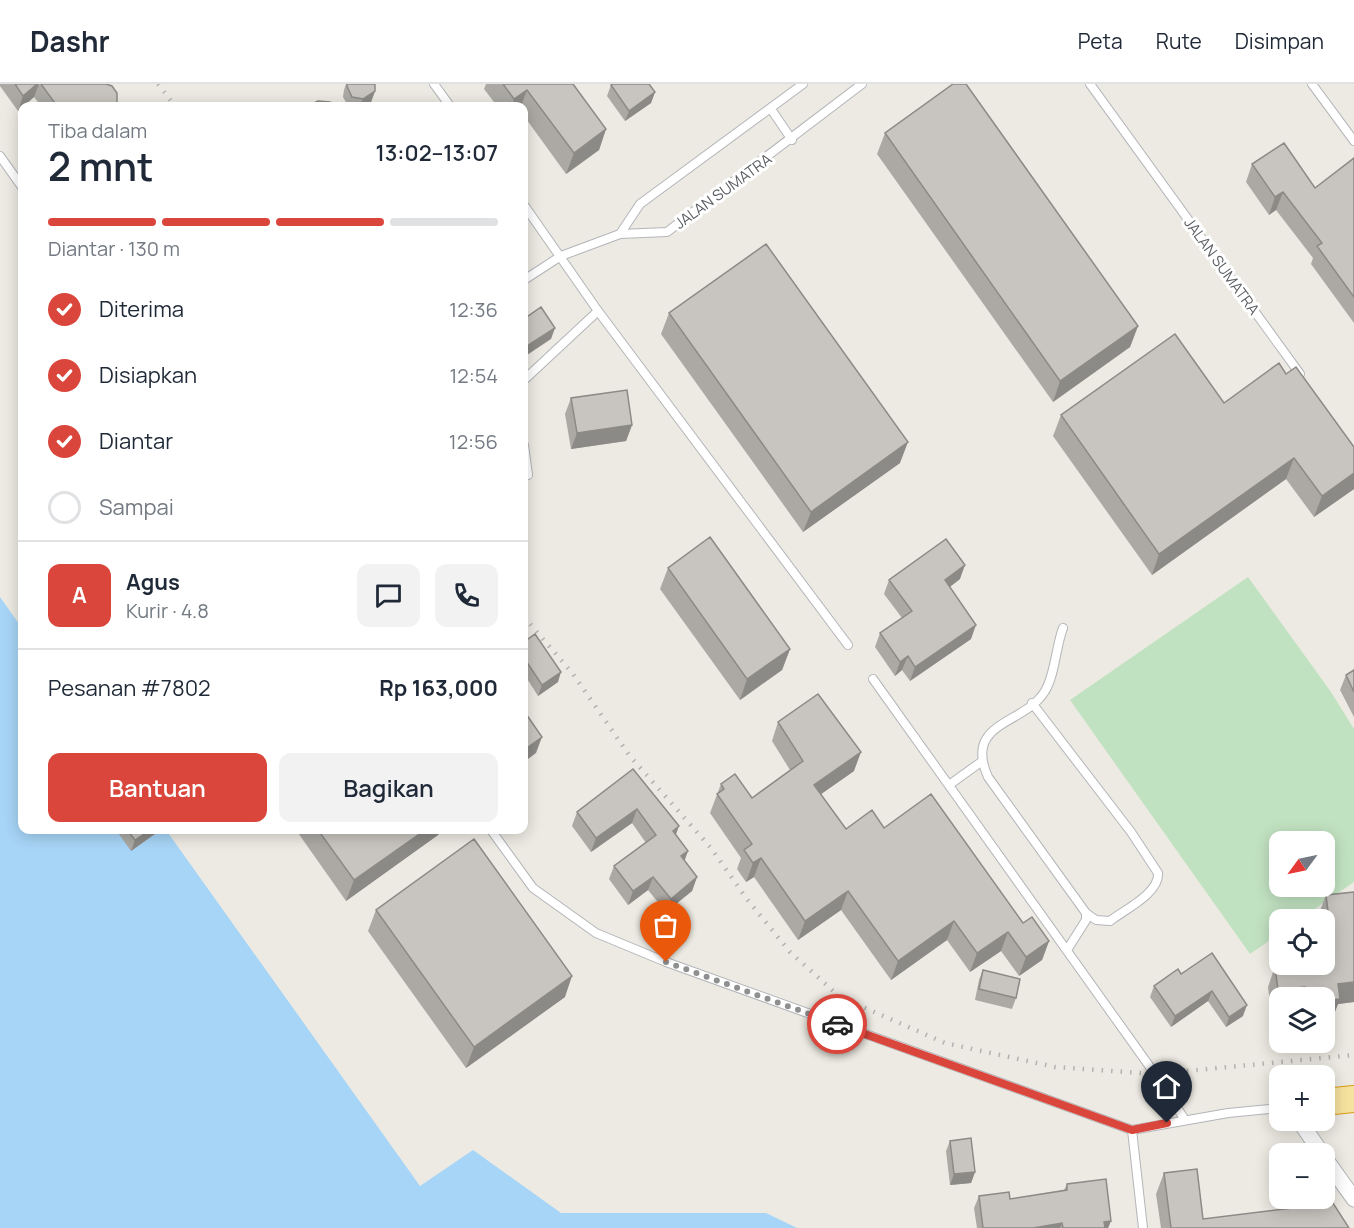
<!DOCTYPE html>
<html lang="id">
<head>
<meta charset="utf-8">
<style>
  :root { --surface:#fff; --page:#f2f2f3; --text:#1f2937; --muted:#747a83; --line:#e0e1e3; --accent:#da463b }
  body { margin:0; font-family:Manrope,sans-serif; background:var(--page); color:var(--text); height:100vh; display:flex; flex-direction:column; font-size:22px; white-space:nowrap }
  * { box-sizing:border-box; margin:0 }
  p { font-size:20px; color:var(--muted) }
  .icon { flex:none; width:33px; height:33px; fill:none; stroke:currentColor; stroke-width:2; stroke-linecap:round; stroke-linejoin:round }
  .map { position:relative; flex:1; overflow:hidden }
  .drawer { position:absolute; left:18px; top:18px; width:510px; height:732px; display:flex; flex-direction:column; background:var(--surface); border-radius:12px; box-shadow:0 3px 15px #0003 }
  .drawer>* { flex:none }
  .needle { width:39px; rotate:237deg }
  .fabs { position:absolute; left:1269px; top:747px; display:grid; gap:12px }
  .fabs a { display:grid; place-items:center; width:66px; height:66px; border-radius:12px; background:var(--surface); box-shadow:0 3px 15px #0003; font-size:30px }
  .pin { position:absolute; display:grid; place-items:center; width:51px; height:51px; color:#fff; margin:-62px -26px; border-radius:50% 50% 50% 0; rotate:-45deg; box-shadow:0 0 6px #0007 }
  .pin .icon { rotate:45deg }
  .courier { position:absolute; display:grid; place-items:center; width:60px; height:60px; margin:-30px; border:4px solid #da463b; border-radius:50%; background:#fff; color:#222; box-shadow:0 2px 8px #0007 }
  .summary em { font-style:normal; font-weight:600 }
  .summary div { display:flex; flex-direction:column-reverse }
  .summary { display:flex; align-items:center; justify-content:space-between; height:102px; padding:0 30px }
  h1 { font-size:39px; font-weight:600; line-height:45px }
  .bar { display:grid; grid-template-columns:repeat(4,1fr); gap:9px 6px; align-content:center; height:72px; padding:0 30px }
  .bar i { height:8px; border-radius:4px; background:var(--line) }
  .bar .current { background:var(--accent) }
  .bar p { grid-column:span 4 }
  .line { display:flex; align-items:center; gap:15px; padding:0 30px; border-top:2px solid var(--line) }
  .line div { flex:1 }
  .round { display:grid; place-items:center; flex:none; width:63px; height:63px; border-radius:12px; background:var(--page) }
  ol { padding:0 30px; list-style:none }
  li { display:flex; align-items:center; gap:18px; height:66px }
  li p { margin-inline-start:auto }
  li .icon { padding:6px; border-radius:50%; background:var(--accent); color:#fff; stroke-width:4 }
  li:last-child { color:var(--muted) }
  li i { width:33px; height:33px; border:3px solid var(--line); border-radius:50% }
  .button { display:flex; gap:12px; margin-top:auto; padding:12px 30px }
  .button a { flex:1; height:69px; border-radius:12px; background:var(--accent); color:#fff; font-size:24px; font-weight:600; line-height:69px; text-align:center }
  .button a+a { background:var(--page); color:var(--text) }
  header { display:flex; align-items:center; gap:36px; box-sizing:border-box; height:84px; padding:0 30px; background:var(--surface); border-bottom:2px solid var(--line) }
  header strong { font-size:28px }
  nav { display:flex; gap:33px; margin-inline-start:auto; font-size:21px }
  .map>svg:first-child { display:block }
  .green { fill:#c1e2c1; fill-rule:evenodd }
  .water { fill:#a7d5f7 }
  .lines { fill:none; stroke-linecap:round; stroke-linejoin:round }
  .service-casing { stroke:#b3b5b9; stroke-width:10 }
  .minor-casing { stroke:#b3b5b9; stroke-width:17 }
  .trunk-casing { stroke:#dc9c13; stroke-width:28 }
  .service { stroke:#fff; stroke-width:8 }
  .minor { stroke:#fff; stroke-width:15 }
  .trunk { stroke:#f6e29f; stroke-width:26 }
  .rail { stroke:#b1b2b2; stroke-width:4.5; stroke-dasharray:1.5 8; stroke-linecap:butt }
  .wall { fill:#aca9a5 }
  .shaded-wall { fill:#8c8a86 }
  .building { fill:#c8c5c0; stroke:#8c8a86; stroke-width:1.5 }
  .done { stroke:#8e8f8f; stroke-width:6; stroke-dasharray:0 10.8 }
  .route { stroke:#da463b; stroke-width:8 }
  .labels { text-anchor:middle; dominant-baseline:central; stroke-width:6; stroke-linejoin:round; paint-order:stroke }
  .street-label { font-size:15px; fill:#5b5e62; stroke:#fff }
</style>
</head>
<body>
<header>
<strong>Dashr</strong>
<nav><a>Peta</a><a>Rute</a><a>Disimpan</a></nav>
</header>
<div class="map">
<svg width="1354" height="1144" viewBox="0 0 1354 1144">
  <rect width="100%" height="100%" fill="#eceae2"/>
  <path class="green" d="M 1248,493 L 1331,608 L 1354,645 L 1354,798 L 1300,835 L 1280,836 L 1279,850 L 1250,870 L 1070,616 ZM 1280,758 L 1324,758 L 1324,802 L 1280,802 Z"/>
  <path class="water" d="M 0,513 L 22,544 L 22,746 L 166,746 L 420,1102 L 473,1066 L 561,1129 L 766,1129 L 797,1144 L 0,1144 Z"/>
  <g class="lines">
    <defs>
      <path id="service" d="M 434,0 L 450,22
        M 1090,0 L 1300,290
        M 1312,0 L 1354,57
        M 771,25 L 792,56
        M 0,72 L 22,103
        M 524,121 L 598,227 L 848,561
        M 620,150 L 640,120 L 803,0
        M 524,196 L 561,172 L 620,150 L 667,148 L 862,0
        M 524,296 L 598,227
        M 524,361 L 528,391
        M 1063,544 C 1056,562 1055,591 1045,607 C 1025,641 963,637 988,693 L 1086,829 L 1086,836 L 1067,866
        M 873,595 L 1155,990 L 1185,1036
        M 1032,619 L 1131,748 L 1158,789 C 1160,809 1124,826 1110,837 L 1096,836 L 1086,829
        M 949,701 L 981,678
        M 491,746 L 533,804 L 596,849 L 666,878 L 1132,1046 L 1228,1029 L 1280,1024
        M 1132,1046 L 1143,1144"/>
      <path id="minor" d="M 1299,1036 L 1322,1070
        M 1324,1073 L 1354,1115"/>
      <path id="trunk" d="M 1324,1018 L 1354,1015"/>
    </defs>
    <use href="#service" class="service-casing"/>
    <use href="#minor" class="minor-casing"/>
    <use href="#trunk" class="trunk-casing"/>
    <use href="#service" class="service"/>
    <use href="#minor" class="minor"/>
    <use href="#trunk" class="trunk"/>
    <path class="rail" d="M 158,0 L 175,22
      M 524,533 L 573,590 L 629,671 L 711,764 L 746,814 L 790,868 L 840,913 L 945,959 L 1055,983 L 1155,990 L 1354,971"/>
  </g>
  <path class="wall" d="M 0,0 L 106,0 L 117,22 L 41,22 L 34,13 L 18,27 L 0,2 Z
    M 346,0 L 375,0 L 375,7 L 371,18 L 364,22 L 348,22 L 343,13 L 344,6 Z
    M 486,0 L 573,0 L 606,45 L 599,66 L 566,90 L 524,32 L 524,22 L 497,22 L 484,5 Z
    M 611,1 L 650,1 L 655,8 L 651,19 L 625,37 L 607,12 Z
    M 885,49 L 1138,242 L 1130,263 L 1053,318 L 877,70 Z
    M 1354,74 L 1354,239 L 1311,180 L 1313,174 L 1276,126 L 1269,131 L 1246,98 L 1252,80 L 1315,104 Z
    M 669,229 L 900,379 L 803,448 L 661,250 Z
    M 1286,290 L 1354,363 L 1354,405 L 1314,433 L 1286,395 L 1152,491 L 1053,352 L 1061,331 L 1224,319 Z
    M 571,314 L 632,341 L 626,357 L 571,365 L 565,330 Z
    M 668,484 L 790,565 L 782,586 L 740,616 L 660,505 Z
    M 960,495 L 950,503 L 971,555 L 910,597 L 902,586 L 895,592 L 875,563 L 880,549 L 902,534 L 884,510 L 889,496 Z
    M 524,558 L 558,598 L 538,612 L 524,590 Z
    M 1354,586 L 1354,633 L 1340,606 L 1346,591 Z
    M 778,638 L 854,687 L 821,710 L 846,745 L 884,744 L 1049,857 L 1042,876 L 1019,892 L 1001,867 L 970,888 L 947,856 L 891,896 L 841,826 L 798,856 L 754,793 L 746,798 L 737,785 L 741,774 L 710,729 L 721,700 L 752,714 L 790,686 L 772,657 Z
    M 633,685 L 676,751 L 685,777 L 697,793 L 692,807 L 666,828 L 648,806 L 628,821 L 609,795 L 614,782 L 646,759 L 632,739 L 591,768 L 572,742 L 577,728 Z
    M 116,746 L 160,746 L 159,747 L 131,767 Z
    M 296,746 L 441,746 L 438,751 L 346,817 Z
    M 1354,808 L 1354,918 L 1338,920 L 1332,935 L 1324,914 L 1280,914 L 1280,926 L 1271,927 L 1268,903 L 1275,882 L 1324,880 L 1324,836 L 1319,836 L 1318,832 L 1326,811 Z
    M 376,826 L 565,913 L 466,984 L 368,847 Z
    M 1212,869 L 1243,932 L 1226,943 L 1208,917 L 1171,943 L 1150,913 L 1154,902 L 1181,890 Z
    M 983,886 L 1016,914 L 1012,925 L 975,916 L 979,896 Z
    M 950,1057 L 975,1088 L 971,1099 L 950,1101 L 946,1067 Z
    M 1164,1089 L 1203,1135 L 1349,1144 L 1161,1144 L 1156,1110 Z
    M 1067,1100 L 1111,1137 L 1108,1144 L 977,1144 L 974,1124 L 979,1112 L 1010,1115 L 1064,1106 Z"/>
  <path class="shaded-wall" d="M 37,0 L 39,0 L 34,13 L 18,27 L 23,12 Z
    M 527,6 L 521,22 L 512,22 L 514,15 Z
    M 375,7 L 371,18 L 364,22 L 360,22 L 363,15 Z
    M 655,8 L 651,19 L 625,37 L 629,27 Z
    M 606,45 L 599,66 L 566,90 L 574,69 Z
    M 1283,108 L 1276,126 L 1269,131 L 1275,113 Z
    M 1138,242 L 1130,263 L 1053,318 L 1060,297 Z
    M 555,244 L 551,255 L 524,273 L 524,264 Z
    M 632,341 L 626,357 L 571,365 L 577,349 Z
    M 908,358 L 900,379 L 803,448 L 811,428 Z
    M 1294,374 L 1286,395 L 1152,491 L 1159,470 Z
    M 1354,389 L 1354,405 L 1314,433 L 1322,412 Z
    M 965,481 L 960,495 L 940,510 L 945,496 Z
    M 976,541 L 971,555 L 910,597 L 915,583 Z
    M 790,565 L 782,586 L 740,616 L 747,595 Z
    M 908,572 L 902,586 L 895,592 L 900,578 Z
    M 561,588 L 558,598 L 538,612 L 542,601 Z
    M 542,653 L 536,669 L 524,678 L 524,666 Z
    M 861,668 L 854,687 L 807,720 L 814,701 Z
    M 637,725 L 632,739 L 591,768 L 596,754 Z
    M 679,742 L 674,756 L 673,747 Z
    M 150,746 L 160,746 L 159,747 L 131,767 L 135,756 Z
    M 425,746 L 441,746 L 438,751 L 346,817 L 354,796 Z
    M 688,767 L 683,781 L 681,772 Z
    M 761,774 L 754,793 L 746,798 L 753,779 Z
    M 653,793 L 648,806 L 628,821 L 633,807 Z
    M 697,793 L 692,807 L 666,828 L 671,815 Z
    M 848,807 L 841,826 L 798,856 L 805,837 Z
    M 954,837 L 947,856 L 891,896 L 898,877 Z
    M 1008,848 L 1001,867 L 970,888 L 977,869 Z
    M 1049,857 L 1042,876 L 1019,892 L 1026,873 Z
    M 572,892 L 565,913 L 466,984 L 474,963 Z
    M 1354,898 L 1354,918 L 1338,920 L 1332,935 L 1324,936 L 1324,917 L 1338,900 Z
    M 1305,903 L 1301,914 L 1280,914 L 1280,926 L 1271,927 L 1278,906 Z
    M 1212,907 L 1208,917 L 1171,943 L 1175,932 Z
    M 1247,921 L 1243,932 L 1226,943 L 1229,933 Z
    M 975,1088 L 971,1099 L 950,1101 L 954,1090 Z
    M 1111,1137 L 1108,1144 L 1102,1144 L 1104,1138 Z
    M 1062,1139 L 1060,1144 L 1033,1144 Z"/>
  <path class="building" d="M 15,0 L 37,0 L 23,12 Z
    M 41,0 L 106,0 L 112,2 L 117,9 L 117,22 L 57,22 Z
    M 347,0 L 375,0 L 375,7 L 363,15 L 352,13 L 347,2 Z
    M 503,0 L 573,0 L 606,45 L 574,69 L 527,6 L 514,15 Z
    M 613,0 L 649,0 L 655,8 L 629,27 L 611,1 Z
    M 953,0 L 966,0 L 1138,242 L 1060,297 L 885,49 Z
    M 318,17 L 330,18 L 339,22 L 308,22 Z
    M 1284,59 L 1315,104 L 1354,74 L 1354,213 L 1317,162 L 1322,159 L 1283,108 L 1275,113 L 1252,80 Z
    M 766,160 L 908,358 L 811,428 L 669,229 Z
    M 541,223 L 555,244 L 524,264 L 524,235 Z
    M 1175,250 L 1224,319 L 1279,279 L 1286,290 L 1296,283 L 1354,363 L 1354,389 L 1322,412 L 1294,374 L 1159,470 L 1061,331 Z
    M 627,306 L 632,341 L 577,349 L 571,314 Z
    M 710,453 L 790,565 L 747,595 L 668,484 Z
    M 946,455 L 965,481 L 945,496 L 976,541 L 915,583 L 908,572 L 900,578 L 880,549 L 912,527 L 889,496 Z
    M 535,550 L 561,588 L 542,601 L 524,574 L 524,558 Z
    M 1354,586 L 1354,608 L 1346,591 Z
    M 818,610 L 861,668 L 814,701 L 846,745 L 872,726 L 884,744 L 931,710 L 1023,839 L 1032,833 L 1049,857 L 1026,873 L 1008,848 L 977,869 L 954,837 L 898,877 L 848,807 L 805,837 L 761,774 L 753,779 L 744,766 L 752,760 L 717,710 L 724,705 L 721,700 L 735,690 L 752,714 L 803,677 L 778,638 Z
    M 524,627 L 542,653 L 524,666 Z
    M 633,685 L 679,742 L 673,747 L 688,767 L 681,772 L 697,793 L 671,815 L 653,793 L 633,807 L 614,782 L 656,751 L 637,725 L 596,754 L 577,728 Z
    M 127,746 L 150,746 L 135,756 Z
    M 318,746 L 425,746 L 354,796 Z
    M 474,755 L 572,892 L 474,963 L 376,826 Z
    M 1354,808 L 1354,898 L 1338,900 L 1340,915 L 1324,917 L 1324,914 L 1317,914 L 1316,912 L 1306,913 L 1305,903 L 1278,906 L 1275,882 L 1291,880 L 1324,880 L 1324,877 L 1334,876 L 1326,811 Z
    M 1212,869 L 1247,921 L 1229,933 L 1212,907 L 1175,932 L 1154,902 L 1178,885 L 1181,890 Z
    M 983,886 L 1020,895 L 1016,914 L 979,905 Z
    M 971,1054 L 975,1088 L 954,1090 L 950,1057 Z
    M 1197,1085 L 1203,1135 L 1333,1119 L 1349,1144 L 1171,1144 L 1164,1089 Z
    M 1106,1095 L 1111,1137 L 1104,1138 L 1105,1144 L 1063,1144 L 1062,1139 L 1033,1144 L 983,1144 L 979,1112 L 1009,1108 L 1010,1115 L 1067,1106 L 1067,1100 Z"/>
  <g class="lines">
    <path class="done" d="M 666,878 L 837,940"/>
    <path class="route" d="M 837,940 L 1132,1046 L 1167,1039"/>
  </g>
  <g class="labels">
    <g class="street-label">
      <text transform="translate(723 107) rotate(-36)">JALAN SUMATRA</text>
      <text transform="translate(1222 182) rotate(54)">JALAN SUMATRA</text>
    </g>
  </g>
</svg>
<div class="fabs">
<a><svg class="needle" viewBox="-14 -14 28 28"><path d="M0-13l5 13h-10z" fill="#e53935"/><path d="M0 13l5-13h-10z" fill="#747a83"/></svg></a>
<a><svg class="icon" aria-label="locate" viewBox="0 0 24 24"><circle cx="12" cy="12" r="6"/><path d="M12 2v4M12 18v4M2 12h4M18 12h4"/></svg></a>
<a><svg class="icon" aria-label="layers" viewBox="0 0 24 24"><path d="M12 4l9 5-9 5-9-5zM3 14l9 5 9-5"/></svg></a>
<a>+</a>
<a>−</a>
</div>
<div class="pin" style="left:666px;top:878px;background:#ea580c"><svg class="icon" aria-label="bag" viewBox="0 0 24 24"><path d="M5 8h14l-1 12H6zM9 8a3 3 0 0 1 6 0"/></svg></div>
<div class="pin" style="left:1167px;top:1039px;background:#1f2937"><svg class="icon" aria-label="home" viewBox="0 0 24 24"><path d="M3 11l9-7 9 7M6 9v11h12V9"/></svg></div>
<div class="courier" style="left:837px;top:940px"><svg class="icon" aria-label="car" viewBox="0 0 24 24"><path d="M5 17H2v-5l4-1 3-4h7l3 4 3 1v5h-3M9 17h6M6 11h13"/><circle cx="7" cy="17" r="2"/><circle cx="17" cy="17" r="2"/></svg></div>
<section class="drawer">
<div class="summary"><div><h1>2 mnt</h1><p>Tiba dalam</p></div><em>13:02–13:07</em></div>
<div class="bar"><i class="current"></i><i class="current"></i><i class="current"></i><i></i><p>Diantar · 130 m</p></div>
<ol>
<li><svg class="icon" aria-label="check" viewBox="0 0 24 24"><path d="M5 12l5 5 9-10"/></svg>Diterima<p>12:36</p></li>
<li><svg class="icon" aria-label="check" viewBox="0 0 24 24"><path d="M5 12l5 5 9-10"/></svg>Disiapkan<p>12:54</p></li>
<li><svg class="icon" aria-label="check" viewBox="0 0 24 24"><path d="M5 12l5 5 9-10"/></svg>Diantar<p>12:56</p></li>
<li><i></i>Sampai</li>
</ol>
<div class="line" style="height:108px"><b class="round" style="background:var(--accent);color:#fff">A</b><div><b>Agus</b><p>Kurir · 4.8</p></div><a class="round"><svg class="icon" aria-label="chat" viewBox="0 0 24 24"><path d="M4 5h16v11H9l-5 4z"/></svg></a><a class="round"><svg class="icon" aria-label="phone" viewBox="0 0 24 24"><path d="M5 4h4l2 5-3 2q2 4 5 5l2-3 5 2v4C11 20 4 13 5 4z"/></svg></a></div>
<div class="line" style="height:78px"><div>Pesanan #7802</div><b>Rp 163,000</b></div>
<div class="button"><a>Bantuan</a><a>Bagikan</a></div>
</section>
</div>
</body>
</html>
